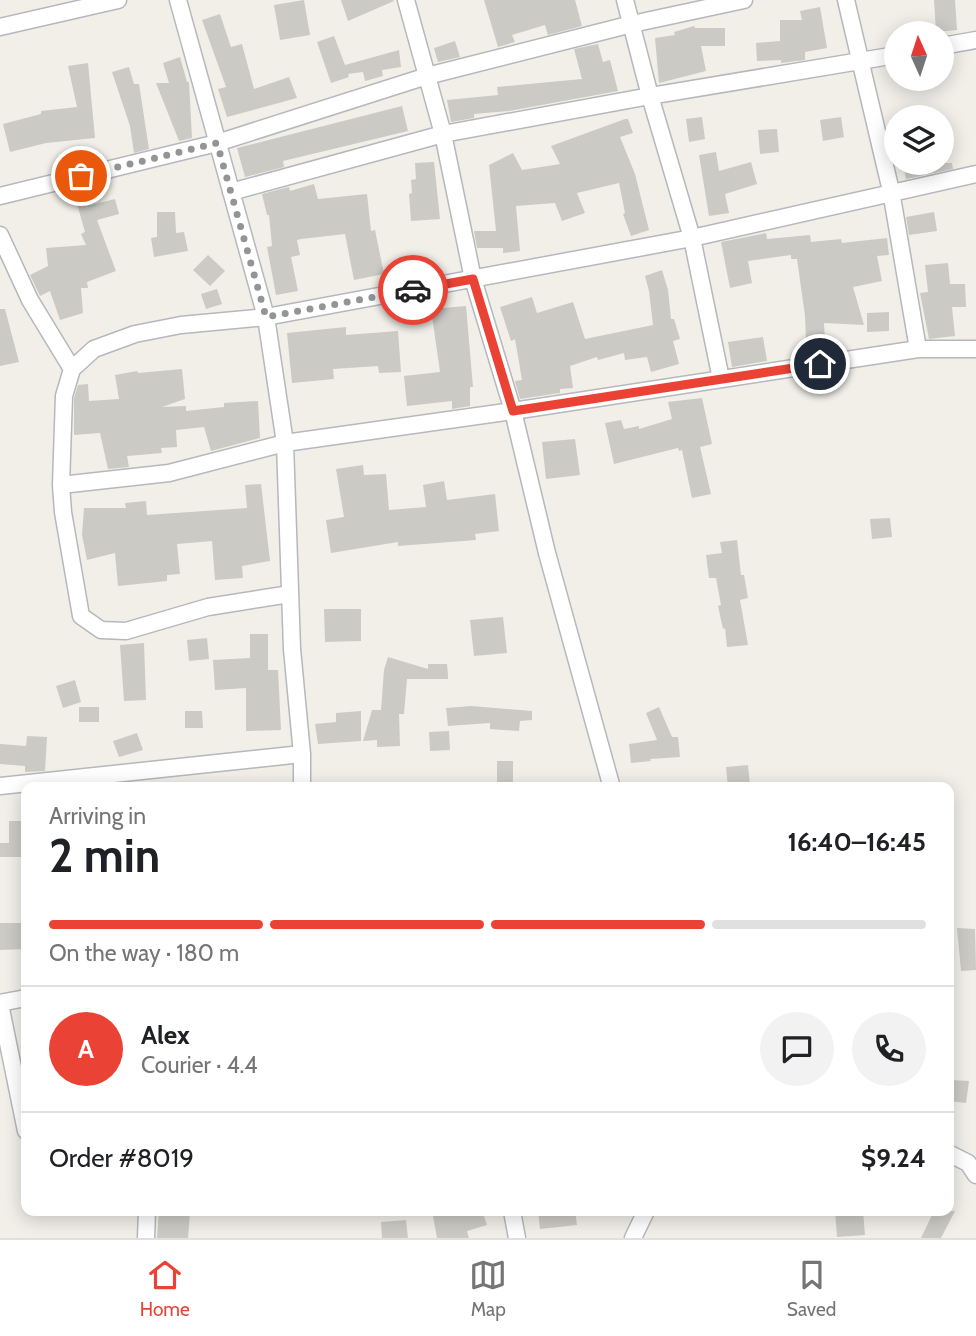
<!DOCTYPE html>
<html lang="en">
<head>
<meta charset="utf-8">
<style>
  :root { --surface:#fff; --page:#f2f2f2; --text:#202124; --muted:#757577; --line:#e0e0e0; --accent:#ea4335 }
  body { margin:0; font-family:Cabin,sans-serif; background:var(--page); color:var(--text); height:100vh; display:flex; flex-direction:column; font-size:26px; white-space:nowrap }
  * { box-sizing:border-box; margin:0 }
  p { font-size:23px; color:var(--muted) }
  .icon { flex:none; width:38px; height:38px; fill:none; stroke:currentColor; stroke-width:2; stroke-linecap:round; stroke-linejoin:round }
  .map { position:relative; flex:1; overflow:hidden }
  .details { position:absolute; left:21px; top:782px; width:933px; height:434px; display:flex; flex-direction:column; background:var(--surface); border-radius:14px; box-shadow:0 4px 18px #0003 }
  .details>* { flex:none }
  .needle { width:46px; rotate:357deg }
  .tools { position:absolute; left:884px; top:21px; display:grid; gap:14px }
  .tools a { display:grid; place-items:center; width:70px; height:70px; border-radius:50%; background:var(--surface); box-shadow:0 4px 18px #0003; font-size:35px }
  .pin { position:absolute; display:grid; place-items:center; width:60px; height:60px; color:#fff; margin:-30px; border:4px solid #fff; border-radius:50%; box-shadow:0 2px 7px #0007 }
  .courier { position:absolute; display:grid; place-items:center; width:70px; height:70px; margin:-35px; border:5px solid #ea4335; border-radius:50%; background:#fff; color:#222; box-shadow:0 2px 9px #0007 }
  .overview em { font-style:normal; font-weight:800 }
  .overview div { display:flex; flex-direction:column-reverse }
  .overview { display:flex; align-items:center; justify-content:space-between; height:119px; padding:0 28px }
  h1 { font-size:46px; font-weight:800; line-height:52px }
  .bar { display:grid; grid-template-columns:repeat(4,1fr); gap:10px 7px; align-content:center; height:84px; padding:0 28px }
  .bar i { height:9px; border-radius:5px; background:var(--line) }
  .bar .active { background:var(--accent) }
  .bar p { grid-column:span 4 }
  .line { display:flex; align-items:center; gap:18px; padding:0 28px; border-top:2px solid var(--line) }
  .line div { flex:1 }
  .round { display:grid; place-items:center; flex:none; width:74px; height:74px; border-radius:37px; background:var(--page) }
  .tab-bar { display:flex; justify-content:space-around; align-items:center; height:98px; border-top:2px solid var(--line); background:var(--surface); font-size:19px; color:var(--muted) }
  .tab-bar a { display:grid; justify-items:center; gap:4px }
  .tab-bar .active { color:var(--accent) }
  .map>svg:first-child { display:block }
  .building { fill:#cccac5 }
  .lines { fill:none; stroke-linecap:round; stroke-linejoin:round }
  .minor-casing { stroke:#b5b8bc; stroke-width:19 }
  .minor { stroke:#fff; stroke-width:16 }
  .done { stroke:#929495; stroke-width:7; stroke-dasharray:0 12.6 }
  .route { stroke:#ea4335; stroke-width:9 }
</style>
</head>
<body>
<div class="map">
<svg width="976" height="1238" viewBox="0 0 976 1238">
  <rect width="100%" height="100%" fill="#f1efe8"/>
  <path class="building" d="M 304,0 L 310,35 L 280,40 L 274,5 Z
    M 341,0 L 393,0 L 394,1 L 348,21 Z
    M 484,0 L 575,0 L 582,26 L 548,35 L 545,25 L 512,35 L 515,42 L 498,47 Z
    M 934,0 L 955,0 L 957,30 L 936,32 Z
    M 820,7 L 827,48 L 805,52 L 805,60 L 781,63 L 781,60 L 757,61 L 756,43 L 780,41 L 780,20 L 802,20 L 800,11 Z
    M 220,14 L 231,47 L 242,44 L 254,89 L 289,77 L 297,98 L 227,117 L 218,89 L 226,87 L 202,20 Z
    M 694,26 L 695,28 L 725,28 L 725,46 L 701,46 L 706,71 L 659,83 L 655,38 L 675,35 L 674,32 Z
    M 334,36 L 345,65 L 399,50 L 401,67 L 382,70 L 383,76 L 365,81 L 363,72 L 348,74 L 349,77 L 331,83 L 317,42 Z
    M 455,41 L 460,57 L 438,62 L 434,48 Z
    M 598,44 L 603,62 L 610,60 L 618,91 L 509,111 L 474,114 L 474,118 L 451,122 L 447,100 L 498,95 L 497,87 L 582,79 L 574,49 Z
    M 180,57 L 187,82 L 189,82 L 192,138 L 179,141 L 156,83 L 169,83 L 163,63 Z
    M 88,63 L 95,138 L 46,143 L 10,152 L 3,124 L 41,114 L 41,111 L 77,107 L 68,66 Z
    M 129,67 L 134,84 L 139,84 L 149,149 L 134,153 L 130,126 L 112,72 Z
    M 402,106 L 408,131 L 283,161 L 284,167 L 245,177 L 237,148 Z
    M 702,117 L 705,139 L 689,142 L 686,119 Z
    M 841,117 L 844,137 L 823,141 L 820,120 Z
    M 625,119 L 628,119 L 633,133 L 620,137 L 635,174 L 649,230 L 631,236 L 623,214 L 625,213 L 619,183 L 577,193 L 585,213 L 562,221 L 555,203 L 516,206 L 520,251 L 503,253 L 503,248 L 477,248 L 474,231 L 496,231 L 489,165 L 513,153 L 522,170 L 560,164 L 551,146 Z
    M 777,129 L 779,152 L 760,154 L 758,130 Z
    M 716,152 L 719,171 L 751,162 L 757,184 L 725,194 L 729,213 L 709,216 L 699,155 Z
    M 434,162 L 440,219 L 411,221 L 409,194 L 412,193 L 411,180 L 416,179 L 415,163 Z
    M 903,163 L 952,163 L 953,169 L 906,179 Z
    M 314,184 L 318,199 L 367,194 L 371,231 L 375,230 L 384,274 L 354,280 L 345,234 L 301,239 L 297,240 L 300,255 L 291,257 L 298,291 L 276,295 L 267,247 L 272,246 L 269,215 L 267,215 L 262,194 L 289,187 L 290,191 Z
    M 93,199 L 95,204 L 115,199 L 119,214 L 97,220 L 116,271 L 87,282 L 88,288 L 81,288 L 83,313 L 60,320 L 50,291 L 40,296 L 30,275 L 48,266 L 46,248 L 86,245 L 81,234 L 85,232 L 77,204 Z
    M 157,212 L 175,212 L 176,233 L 184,232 L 188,251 L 154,257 L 151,238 L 157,237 Z
    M 934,212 L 937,231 L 909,235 L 906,217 Z
    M 766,233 L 767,239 L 810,235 L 811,242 L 841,239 L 842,243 L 887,238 L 889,255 L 877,256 L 882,281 L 853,287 L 864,325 L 824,323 L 825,341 L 806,341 L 805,316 L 797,259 L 791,259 L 791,255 L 748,261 L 752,283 L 730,288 L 721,242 Z
    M 208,255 L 225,271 L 210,286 L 193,270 Z
    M 948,263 L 950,284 L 965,284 L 966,307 L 952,307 L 955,336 L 929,339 L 920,293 L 928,292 L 925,265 Z
    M 662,270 L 668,290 L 671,319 L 674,319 L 680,339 L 673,341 L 679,364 L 651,372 L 647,357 L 625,360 L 624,353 L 598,360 L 597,357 L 570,366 L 573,388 L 560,389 L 560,393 L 520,399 L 515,381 L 522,380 L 515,339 L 511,341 L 500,307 L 532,297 L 537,313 L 573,302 L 585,339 L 653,325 L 649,291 L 645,276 Z
    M 217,289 L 222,304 L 206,309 L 201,294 Z
    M 466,306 L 473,387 L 470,387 L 470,406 L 452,409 L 452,401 L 407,406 L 404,376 L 440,372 L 431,309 Z
    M 0,309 L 5,309 L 19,362 L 0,366 Z
    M 889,312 L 889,331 L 867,332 L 867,313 Z
    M 346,327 L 346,335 L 398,331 L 401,372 L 379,373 L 378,366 L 333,369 L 334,379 L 292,383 L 287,333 Z
    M 763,337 L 767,361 L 732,367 L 728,342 Z
    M 182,369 L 185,399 L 162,407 L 186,406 L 186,411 L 224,407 L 224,403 L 258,401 L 260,438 L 211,451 L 204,427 L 176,430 L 177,447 L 161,448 L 162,453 L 127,456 L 129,467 L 108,469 L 100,433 L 74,435 L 74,398 L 78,385 L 88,384 L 89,401 L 119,399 L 115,375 L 137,371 L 138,373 Z
    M 702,398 L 712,444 L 700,447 L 711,494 L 692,498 L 682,450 L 679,451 L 678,448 L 614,464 L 605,423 L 621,420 L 624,429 L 639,426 L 639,429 L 672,419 L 668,402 Z
    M 575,439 L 580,475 L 546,479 L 542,442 Z
    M 363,465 L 364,475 L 386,474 L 389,510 L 426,507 L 423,485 L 444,481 L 447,500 L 495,494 L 499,531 L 475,534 L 476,540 L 398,546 L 398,542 L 331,553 L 326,520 L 344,517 L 336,469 Z
    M 261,484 L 270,561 L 242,566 L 243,578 L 215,580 L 212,541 L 177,544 L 180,574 L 167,575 L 167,581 L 118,586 L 115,553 L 87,560 L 82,535 L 84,508 L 126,508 L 125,503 L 146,501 L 147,515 L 247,508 L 245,485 Z
    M 890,518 L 892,537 L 872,539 L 870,519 Z
    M 737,540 L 741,575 L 744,575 L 748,598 L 740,600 L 748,645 L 727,647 L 725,628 L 723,629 L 718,606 L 721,605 L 716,578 L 709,578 L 706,555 L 722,553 L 720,542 Z
    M 324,609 L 361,609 L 361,641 L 325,642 Z
    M 503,617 L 507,653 L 474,656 L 470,620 Z
    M 250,634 L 268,634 L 268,670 L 278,670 L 281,730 L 246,731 L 246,688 L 215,690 L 213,660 L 250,658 Z
    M 207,638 L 209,659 L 189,661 L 187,640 Z
    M 144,643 L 146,700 L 124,701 L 120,645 Z
    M 388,657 L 428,669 L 428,664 L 447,664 L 448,675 L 448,679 L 407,679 L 404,714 L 399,714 L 400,746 L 377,747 L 377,740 L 363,741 L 372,710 L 381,710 L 384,670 Z
    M 75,680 L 81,702 L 63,708 L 56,686 Z
    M 471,706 L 532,711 L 532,720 L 520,721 L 519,731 L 490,729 L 490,723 L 448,726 L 446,708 Z
    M 79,707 L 99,707 L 99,722 L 79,722 Z
    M 659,707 L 672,737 L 678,737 L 680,757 L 650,759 L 651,761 L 631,763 L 629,744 L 657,740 L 646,713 Z
    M 185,711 L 202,711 L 203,728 L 185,728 Z
    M 361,711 L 361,741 L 318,744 L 315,724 L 336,722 L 336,713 Z
    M 449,731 L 450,750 L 430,751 L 429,732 Z
    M 137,733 L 143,750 L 119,757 L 113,741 Z
    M 27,736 L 47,737 L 45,771 L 25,772 L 25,766 L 0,764 L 0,744 L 26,746 Z
    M 497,761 L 513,761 L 513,783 L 497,783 Z
    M 748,765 L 750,786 L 728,788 L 726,767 Z
    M 9,821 L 26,821 L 26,857 L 0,857 L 0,843 L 9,843 Z
    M 0,923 L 26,923 L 26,949 L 0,950 Z
    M 957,928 L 975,929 L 976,970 L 961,971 Z
    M 951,1080 L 969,1081 L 966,1103 L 949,1101 Z
    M 159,1211 L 190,1212 L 188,1238 L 157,1238 Z
    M 455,1211 L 482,1211 L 487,1225 L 467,1231 L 469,1238 L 437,1238 L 433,1216 Z
    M 538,1211 L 575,1211 L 577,1225 L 540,1229 Z
    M 835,1211 L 863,1211 L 865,1235 L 837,1237 Z
    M 934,1211 L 955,1211 L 941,1238 L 921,1238 Z
    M 406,1220 L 408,1238 L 382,1238 L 381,1222 Z"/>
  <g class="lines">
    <defs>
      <path id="minor" d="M 178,0 L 266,317 L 285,443 L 292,649 L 302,754 L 302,788
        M 406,0 L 443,134 L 473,279 L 513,411 L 547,553 L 612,788
        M 625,0 L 650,96 L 692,238 L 721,379
        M 846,0 L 891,191 L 918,349
        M 0,27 L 118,0
        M 942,46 L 976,40
        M 231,192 L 443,134 L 650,96 L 896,55
        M 0,196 L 217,143 L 427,76 L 632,24 L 744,0
        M 0,235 L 30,300 L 72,369
        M 61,485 L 169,473 L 285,443 L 513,411 L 918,349 L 976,349
        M 290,594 L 208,607 L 126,631 L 101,630 L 81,616 L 63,512 L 61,485 L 64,396 L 72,369 L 94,349 L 135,334 L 181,325 L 266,317 L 692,238 L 976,174
        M 0,786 L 302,754
        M 0,1003 L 26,998
        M 0,1004 L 26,1131
        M 948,1153 L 968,1163 L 976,1175
        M 512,1211 L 517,1238
        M 146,1238 L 147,1211
        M 633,1238 L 646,1211"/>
    </defs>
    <use href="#minor" class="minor-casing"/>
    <use href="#minor" class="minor"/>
  </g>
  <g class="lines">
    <path class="done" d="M 81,176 L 217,143 L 266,317 L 413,290"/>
    <path class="route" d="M 413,290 L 473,279 L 513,411 L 820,364"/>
  </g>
</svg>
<div class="tools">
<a><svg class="needle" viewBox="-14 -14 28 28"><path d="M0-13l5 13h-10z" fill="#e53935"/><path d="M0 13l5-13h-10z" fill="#757577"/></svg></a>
<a><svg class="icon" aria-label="layers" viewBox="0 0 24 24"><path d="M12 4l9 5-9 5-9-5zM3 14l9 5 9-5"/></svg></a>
</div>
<div class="pin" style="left:81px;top:176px;background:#ea580c"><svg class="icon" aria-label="bag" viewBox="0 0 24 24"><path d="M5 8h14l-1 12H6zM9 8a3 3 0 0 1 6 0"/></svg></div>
<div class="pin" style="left:820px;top:364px;background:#1f2937"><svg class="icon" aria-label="home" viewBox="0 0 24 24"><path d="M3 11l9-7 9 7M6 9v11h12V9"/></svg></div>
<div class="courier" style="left:413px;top:290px"><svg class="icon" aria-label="car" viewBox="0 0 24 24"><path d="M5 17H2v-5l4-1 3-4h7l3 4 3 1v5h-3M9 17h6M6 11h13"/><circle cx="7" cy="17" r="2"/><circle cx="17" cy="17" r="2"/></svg></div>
<section class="details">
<div class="overview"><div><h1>2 min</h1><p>Arriving in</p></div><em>16:40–16:45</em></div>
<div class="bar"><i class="active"></i><i class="active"></i><i class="active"></i><i></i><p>On the way · 180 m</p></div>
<div class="line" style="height:126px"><b class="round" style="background:var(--accent);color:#fff">A</b><div><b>Alex</b><p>Courier · 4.4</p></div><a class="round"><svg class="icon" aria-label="chat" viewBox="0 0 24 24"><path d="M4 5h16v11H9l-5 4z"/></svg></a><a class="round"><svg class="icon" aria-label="phone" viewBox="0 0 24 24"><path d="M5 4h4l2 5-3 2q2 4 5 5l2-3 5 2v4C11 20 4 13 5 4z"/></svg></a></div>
<div class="line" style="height:91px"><div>Order #8019</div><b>$9.24</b></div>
</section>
</div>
<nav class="tab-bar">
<a class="active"><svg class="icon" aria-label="home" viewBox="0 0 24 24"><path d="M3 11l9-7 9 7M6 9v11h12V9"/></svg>Home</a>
<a><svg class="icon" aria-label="map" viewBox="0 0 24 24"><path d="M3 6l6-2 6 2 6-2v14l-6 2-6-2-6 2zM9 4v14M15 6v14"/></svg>Map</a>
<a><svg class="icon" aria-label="saved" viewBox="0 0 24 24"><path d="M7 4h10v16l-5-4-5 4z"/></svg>Saved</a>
</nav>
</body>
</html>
